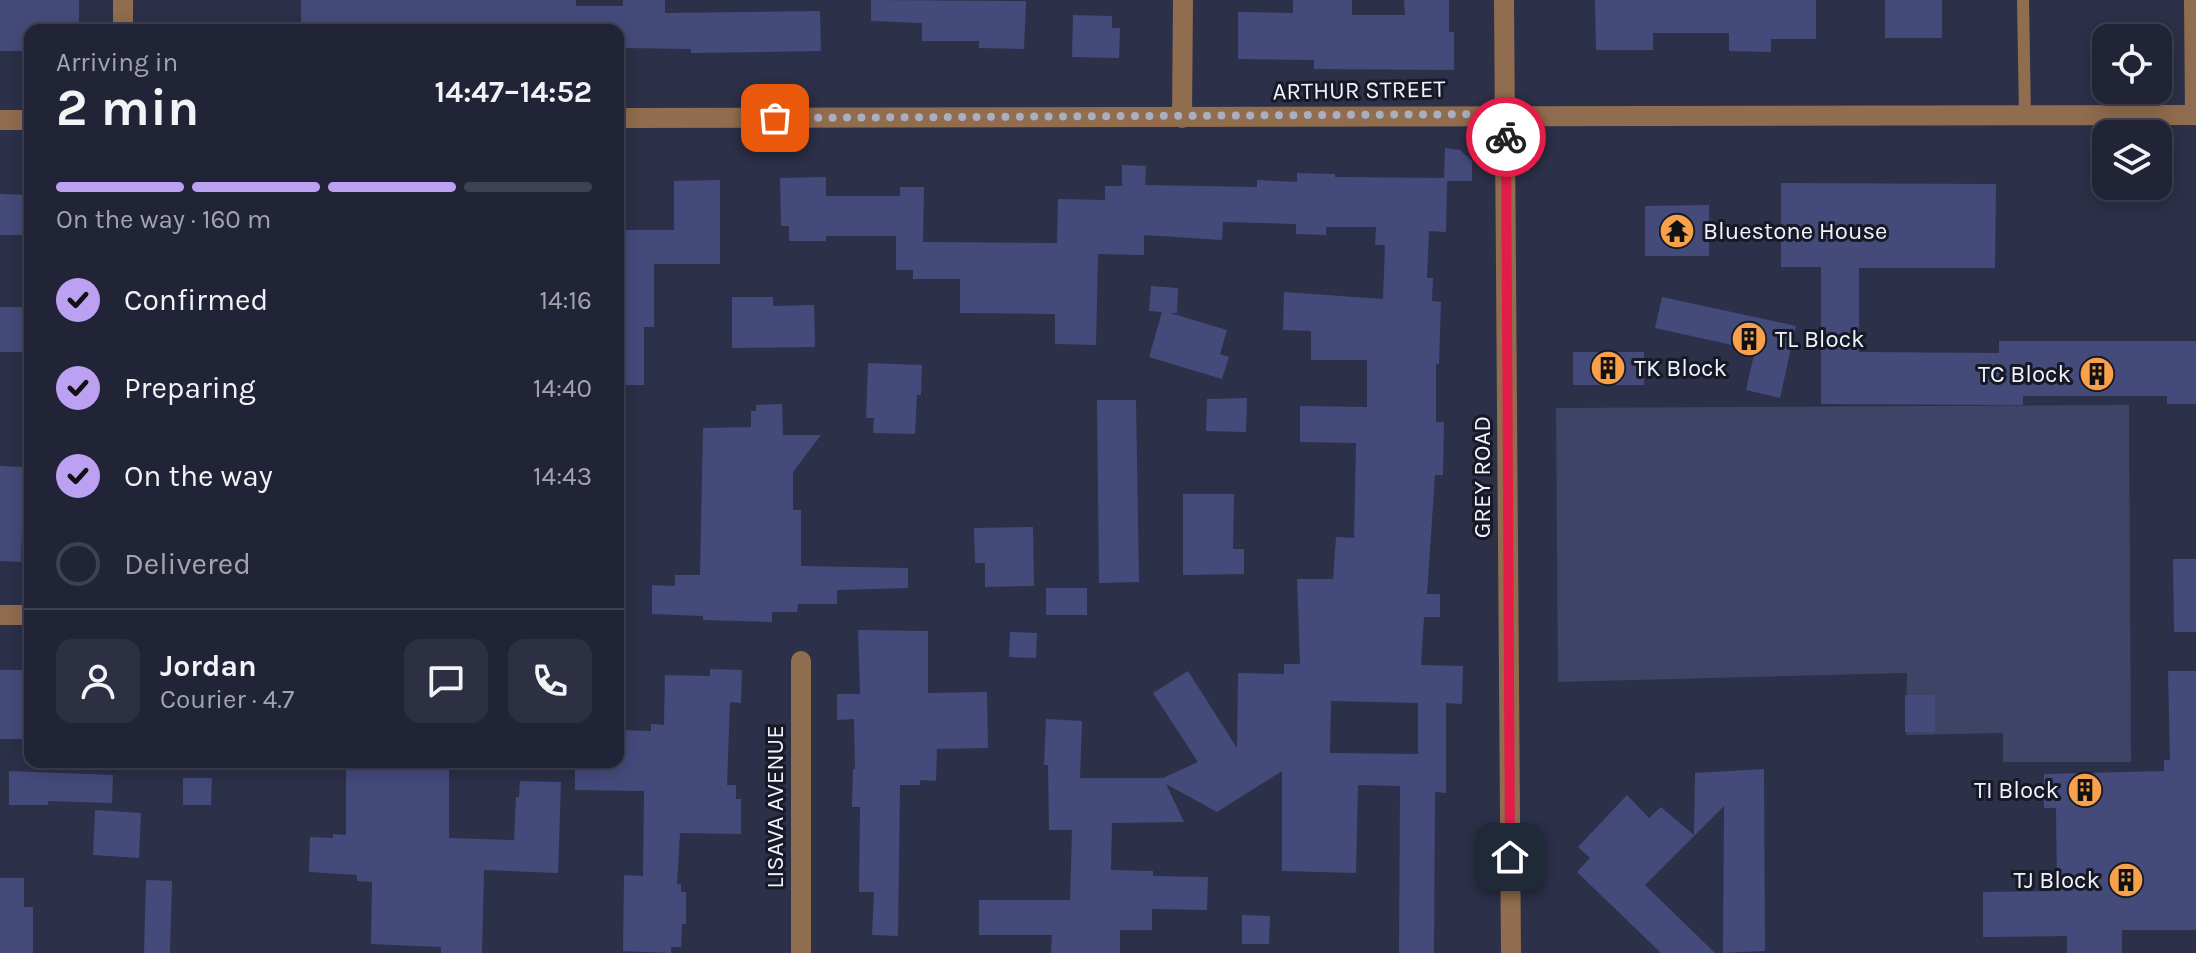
<!DOCTYPE html>
<html lang="en">
<head>
<meta charset="utf-8">
<style>
  :root { --surface:#212436; --page:#2d3042; --text:#f1f3f6; --muted:#a2a4ad; --line:#3e4151; --accent:#bca0f2 }
  body { margin:0; font-family:Karla,sans-serif; background:var(--page); color:var(--text); height:100vh; display:flex; flex-direction:column; font-size:30px; white-space:nowrap }
  * { box-sizing:border-box; margin:0 }
  p { font-size:26px; color:var(--muted) }
  .icon { flex:none; width:44px; height:44px; fill:none; stroke:currentColor; stroke-width:2; stroke-linecap:round; stroke-linejoin:round }
  .map { position:relative; flex:1; overflow:hidden }
  .sheet { position:absolute; left:24px; top:24px; width:600px; height:744px; display:flex; flex-direction:column; background:var(--surface); border-radius:16px; box-shadow:0 4px 20px #0003,0 0 0 2px var(--line) }
  .sheet>* { flex:none }
  .buttons { position:absolute; left:2092px; top:24px; display:grid; gap:16px }
  .buttons a { display:grid; place-items:center; width:80px; height:80px; border-radius:16px; background:var(--surface); box-shadow:0 4px 20px #0003,0 0 0 2px var(--line); font-size:40px }
  .pin { position:absolute; display:grid; place-items:center; width:68px; height:68px; color:#fff; margin:-34px; border-radius:16px; box-shadow:0 4px 12px #0006 }
  .courier { position:absolute; display:grid; place-items:center; width:80px; height:80px; margin:-40px; border:6px solid #e11d48; border-radius:50%; background:#fff; color:#222; box-shadow:0 2px 10px #0007 }
  .summary em { font-style:normal; font-weight:700 }
  .summary div { display:flex; flex-direction:column-reverse }
  .summary { display:flex; align-items:center; justify-content:space-between; height:136px; padding:0 32px }
  h1 { font-size:52px; font-weight:700; line-height:60px }
  .bar { display:grid; grid-template-columns:repeat(4,1fr); gap:12px 8px; align-content:center; height:96px; padding:0 32px }
  .bar i { height:10px; border-radius:6px; background:var(--line) }
  .bar .on { background:var(--accent) }
  .bar p { grid-column:span 4 }
  .line { display:flex; align-items:center; gap:20px; padding:0 32px; border-top:2px solid var(--line) }
  .line div { flex:1 }
  .round { display:grid; place-items:center; flex:none; width:84px; height:84px; border-radius:16px; background:var(--page) }
  ol { padding:0 32px; list-style:none }
  li { display:flex; align-items:center; gap:24px; height:88px }
  li p { margin-inline-start:auto }
  li .icon { padding:8px; border-radius:50%; background:var(--accent); color:#111; stroke-width:4 }
  li:last-child { color:var(--muted) }
  li i { width:44px; height:44px; border:4px solid var(--line); border-radius:50% }
  .map>svg:first-child { display:block }
  .green { fill:#3e4466 }
  .building { fill:#444b7b; fill-rule:evenodd }
  .lines { fill:none; stroke-linecap:round; stroke-linejoin:round }
  .service { stroke:#906d4e; stroke-width:12 }
  .minor { stroke:#906d4e; stroke-width:20 }
  .done { stroke:#abaebf; stroke-width:8; stroke-dasharray:0 14.4 }
  .route { stroke:#e11d48; stroke-width:10 }
  .labels { text-anchor:middle; dominant-baseline:central; stroke-width:6; stroke-linejoin:round; paint-order:stroke }
  .street-label { font-size:24px; fill:#eff2ff; stroke:#171924 }
  .poi-label { font-size:24px; fill:#eff2ff; stroke:#171924; text-anchor:start }
</style>
</head>
<body>
<div class="map">
<svg width="2196" height="953" viewBox="0 0 2196 953">
  <rect width="100%" height="100%" fill="#2c3048"/>
  <path class="green" d="M 2129,405 L 2131,762 L 2003,762 L 2003,733 L 1906,735 L 1907,673 L 1558,682 L 1556,408 Z"/>
  <path class="building" d="M 0,0 L 79,0 L 79,30 L 30,30 L 30,51 L 0,51 Z
    M 301,0 L 576,0 L 576,6 L 623,6 L 623,0 L 665,0 L 665,13 L 820,11 L 821,51 L 691,53 L 691,49 L 623,48 L 623,30 L 301,30 Z
    M 871,0 L 1026,1 L 1024,49 L 979,48 L 979,41 L 922,41 L 922,23 L 871,21 Z
    M 1293,0 L 1352,0 L 1352,15 L 1405,15 L 1404,0 L 1449,0 L 1449,32 L 1454,32 L 1454,70 L 1314,69 L 1314,60 L 1238,59 L 1238,12 L 1293,13 Z
    M 1595,0 L 1816,0 L 1816,39 L 1771,39 L 1771,52 L 1729,51 L 1729,33 L 1653,33 L 1653,50 L 1596,50 Z
    M 1885,0 L 1942,0 L 1942,38 L 1885,38 Z
    M 1073,15 L 1112,16 L 1112,28 L 1120,28 L 1119,58 L 1072,57 Z
    M 1445,148 L 1460,150 L 1472,161 L 1472,181 L 1447,181 L 1446,232 L 1429,231 L 1427,278 L 1433,278 L 1432,301 L 1441,302 L 1439,364 L 1436,364 L 1436,422 L 1444,422 L 1443,475 L 1435,475 L 1427,594 L 1440,594 L 1440,617 L 1424,617 L 1421,665 L 1463,666 L 1462,704 L 1446,703 L 1446,793 L 1435,792 L 1434,953 L 1399,953 L 1400,786 L 1358,785 L 1356,873 L 1282,871 L 1282,771 L 1217,812 L 1166,784 L 1184,822 L 1112,823 L 1111,870 L 1153,871 L 1153,876 L 1208,877 L 1207,910 L 1152,909 L 1152,930 L 1120,930 L 1120,953 L 1051,953 L 1052,935 L 979,935 L 979,900 L 1070,900 L 1072,830 L 1049,830 L 1048,765 L 1044,765 L 1046,719 L 1082,721 L 1080,778 L 1163,778 L 1198,762 L 1153,693 L 1188,671 L 1237,748 L 1238,673 L 1284,674 L 1284,664 L 1300,664 L 1297,579 L 1333,579 L 1336,537 L 1354,538 L 1356,443 L 1300,442 L 1300,406 L 1367,407 L 1367,360 L 1311,360 L 1311,331 L 1283,330 L 1284,292 L 1383,299 L 1385,245 L 1375,245 L 1376,227 L 1326,227 L 1326,235 L 1296,234 L 1296,224 L 1223,222 L 1222,240 L 1144,235 L 1144,255 L 1098,254 L 1096,345 L 1055,344 L 1055,314 L 960,313 L 960,279 L 913,279 L 913,270 L 896,270 L 896,236 L 826,236 L 826,241 L 789,241 L 789,226 L 781,226 L 780,178 L 826,177 L 826,196 L 900,196 L 900,187 L 924,187 L 923,242 L 1057,243 L 1058,199 L 1105,200 L 1105,186 L 1122,186 L 1122,165 L 1146,166 L 1145,185 L 1257,187 L 1257,180 L 1297,182 L 1297,173 L 1335,174 L 1335,177 L 1444,178 ZM 1331,701 L 1418,703 L 1418,754 L 1330,753 Z
    M 720,180 L 720,264 L 654,264 L 654,327 L 644,327 L 644,385 L 618,385 L 618,230 L 674,230 L 674,181 Z
    M 1781,183 L 1996,184 L 1995,268 L 1859,268 L 1859,352 L 1999,353 L 1999,341 L 2196,341 L 2196,404 L 2167,404 L 2167,396 L 2023,396 L 2023,405 L 1821,404 L 1821,267 L 1781,267 Z
    M 0,194 L 30,195 L 30,235 L 0,235 Z
    M 1709,205 L 1709,256 L 1645,256 L 1645,206 Z
    M 1151,286 L 1178,288 L 1177,313 L 1170,313 L 1227,330 L 1220,354 L 1229,357 L 1222,379 L 1149,357 L 1162,312 L 1149,311 Z
    M 732,297 L 773,297 L 773,306 L 814,305 L 815,347 L 732,348 Z
    M 1662,297 L 1796,326 L 1780,398 L 1746,390 L 1755,350 L 1655,328 Z
    M 0,307 L 30,307 L 30,352 L 0,352 Z
    M 1573,352 L 1644,352 L 1644,385 L 1573,385 Z
    M 868,363 L 922,365 L 921,395 L 917,395 L 915,434 L 873,433 L 874,418 L 866,418 Z
    M 1247,398 L 1246,432 L 1206,431 L 1207,399 Z
    M 1097,400 L 1136,400 L 1139,582 L 1099,583 Z
    M 782,404 L 783,435 L 821,435 L 793,472 L 793,510 L 801,510 L 801,566 L 908,568 L 908,588 L 837,590 L 837,604 L 798,604 L 797,612 L 772,612 L 772,622 L 703,620 L 703,616 L 652,614 L 652,585 L 675,586 L 675,575 L 700,575 L 703,428 L 751,427 L 751,411 L 756,411 L 756,405 Z
    M 0,466 L 24,467 L 21,562 L 0,561 Z
    M 1183,494 L 1234,494 L 1233,549 L 1244,549 L 1244,574 L 1183,575 Z
    M 1033,527 L 1034,586 L 985,587 L 985,563 L 975,563 L 974,528 Z
    M 2173,559 L 2196,559 L 2196,632 L 2174,632 Z
    M 1046,588 L 1087,588 L 1087,615 L 1046,615 Z
    M 858,630 L 928,631 L 928,693 L 987,692 L 988,748 L 937,749 L 936,781 L 920,780 L 920,785 L 900,785 L 898,936 L 872,935 L 874,892 L 859,892 L 860,807 L 852,807 L 853,769 L 855,769 L 854,719 L 837,720 L 837,694 L 860,694 Z
    M 1010,632 L 1037,633 L 1036,658 L 1009,657 Z
    M 710,669 L 742,670 L 741,703 L 730,702 L 727,785 L 736,785 L 736,799 L 741,799 L 741,834 L 680,833 L 677,884 L 681,884 L 681,892 L 686,892 L 686,924 L 682,924 L 681,947 L 671,947 L 671,953 L 623,951 L 624,875 L 643,876 L 644,791 L 575,790 L 575,762 L 618,762 L 618,730 L 651,731 L 651,724 L 664,725 L 665,675 L 710,676 Z
    M 0,670 L 30,670 L 30,739 L 0,739 Z
    M 2168,671 L 2196,671 L 2196,930 L 2122,930 L 2122,953 L 2067,953 L 2067,936 L 1983,937 L 1983,892 L 2057,891 L 2056,808 L 2044,808 L 2044,774 L 2164,771 L 2164,760 L 2170,760 Z
    M 1905,695 L 1935,695 L 1935,732 L 1905,732 Z
    M 346,762 L 449,762 L 449,838 L 514,840 L 516,797 L 519,797 L 520,781 L 561,782 L 558,873 L 484,870 L 482,953 L 441,953 L 441,947 L 371,944 L 372,882 L 357,881 L 357,875 L 309,872 L 310,837 L 333,838 L 333,834 L 346,835 Z
    M 1764,769 L 1765,951 L 1723,953 L 1724,806 L 1645,885 L 1715,953 L 1661,953 L 1577,872 L 1590,858 L 1578,847 L 1627,795 L 1649,818 L 1661,807 L 1694,835 L 1695,773 Z
    M 9,771 L 113,775 L 112,803 L 48,801 L 48,805 L 9,805 Z
    M 183,778 L 212,778 L 211,805 L 183,805 Z
    M 95,810 L 141,813 L 139,858 L 93,855 Z
    M 0,878 L 24,878 L 24,907 L 33,907 L 33,953 L 0,953 Z
    M 146,880 L 172,881 L 170,953 L 144,953 Z
    M 1242,915 L 1270,916 L 1269,944 L 1242,944 Z"/>
  <g class="lines">
    <path class="service" d="M 2023,0 L 2025,116
      M 2190,0 L 2191,115"/>
    <path class="minor" d="M 123,0 L 123,30
      M 1504,0 L 1511,953
      M 618,118 L 2196,115
      M 1182,118 L 1183,0
      M 0,120 L 30,120
      M 0,615 L 30,615
      M 801,661 L 801,953"/>
  </g>
  <g class="lines">
    <path class="done" d="M 775,118 L 1506,114 L 1506,137"/>
    <path class="route" d="M 1506,137 L 1510,857"/>
  </g>
  <defs>
    <symbol id="temple-disc" viewBox="-11 -11 22 22"><circle r="9.5" fill="#f8a14a" stroke="#171924"/><path d="M0-6L5-2H3V0L6.5 2.5H4V6H1.5V3h-3V6H-4V2.5H-6.5L-3 0V-2H-5Z" fill="#111"/></symbol>
    <symbol id="building-disc" viewBox="-11 -11 22 22"><circle r="9.5" fill="#f8a14a" stroke="#171924"/><path d="M-4-6H4V6H1V3H-1V6H-4ZM-2.5-4.3h1.7v1.8h-1.7ZM.8-4.3h1.7v1.8H.8ZM-2.5-1h1.7V.8h-1.7ZM.8-1h1.7V.8H.8Z" fill="#111"/></symbol>
  </defs>
  <g fill-rule="evenodd">
    <use href="#temple-disc" x="1657" y="211" width="40" height="40"/>
    <use href="#building-disc" x="1729" y="319" width="40" height="40"/>
    <use href="#building-disc" x="1588" y="348" width="40" height="40"/>
    <use href="#building-disc" x="2077" y="354" width="40" height="40"/>
    <use href="#building-disc" x="2065" y="770" width="40" height="40"/>
    <use href="#building-disc" x="2106" y="860" width="40" height="40"/>
  </g>
  <g class="labels">
    <g class="street-label">
      <text transform="translate(1359 90) rotate(-1)">ARTHUR STREET</text>
      <text transform="translate(1482 477) rotate(-90)">GREY ROAD</text>
      <text transform="translate(775 807) rotate(-90)">LISAVA AVENUE</text>
    </g>
    <g class="poi-label">
      <text x="1703" y="231">Bluestone House</text>
      <text x="1775" y="339">TL Block</text>
      <text x="1634" y="368">TK Block</text>
      <text x="2071" y="374" text-anchor="end">TC Block</text>
      <text x="2059" y="790" text-anchor="end">TI Block</text>
      <text x="2100" y="880" text-anchor="end">TJ Block</text>
    </g>
  </g>
</svg>
<div class="buttons">
<a><svg class="icon" aria-label="locate" viewBox="0 0 24 24"><circle cx="12" cy="12" r="6"/><path d="M12 2v4M12 18v4M2 12h4M18 12h4"/></svg></a>
<a><svg class="icon" aria-label="layers" viewBox="0 0 24 24"><path d="M12 4l9 5-9 5-9-5zM3 14l9 5 9-5"/></svg></a>
</div>
<div class="pin" style="left:775px;top:118px;background:#ea580c"><svg class="icon" aria-label="bag" viewBox="0 0 24 24"><path d="M5 8h14l-1 12H6zM9 8a3 3 0 0 1 6 0"/></svg></div>
<div class="pin" style="left:1510px;top:857px;background:#1f2937"><svg class="icon" aria-label="home" viewBox="0 0 24 24"><path d="M3 11l9-7 9 7M6 9v11h12V9"/></svg></div>
<div class="courier" style="left:1506px;top:137px"><svg class="icon" aria-label="bike" viewBox="0 0 24 24"><circle cx="6" cy="16" r="4"/><circle cx="18" cy="16" r="4"/><path d="M6 16l4-8h5l3 8M10 8l3 8H6M13 5h3"/></svg></div>
<section class="sheet">
<div class="summary"><div><h1>2 min</h1><p>Arriving in</p></div><em>14:47–14:52</em></div>
<div class="bar"><i class="on"></i><i class="on"></i><i class="on"></i><i></i><p>On the way · 160 m</p></div>
<ol>
<li><svg class="icon" aria-label="check" viewBox="0 0 24 24"><path d="M5 12l5 5 9-10"/></svg>Confirmed<p>14:16</p></li>
<li><svg class="icon" aria-label="check" viewBox="0 0 24 24"><path d="M5 12l5 5 9-10"/></svg>Preparing<p>14:40</p></li>
<li><svg class="icon" aria-label="check" viewBox="0 0 24 24"><path d="M5 12l5 5 9-10"/></svg>On the way<p>14:43</p></li>
<li><i></i>Delivered</li>
</ol>
<div class="line" style="height:144px"><a class="round"><svg class="icon" aria-label="person" viewBox="0 0 24 24"><circle cx="12" cy="8" r="4"/><path d="M4 21q1-7 8-7t8 7"/></svg></a><div><b>Jordan</b><p>Courier · 4.7</p></div><a class="round"><svg class="icon" aria-label="chat" viewBox="0 0 24 24"><path d="M4 5h16v11H9l-5 4z"/></svg></a><a class="round"><svg class="icon" aria-label="phone" viewBox="0 0 24 24"><path d="M5 4h4l2 5-3 2q2 4 5 5l2-3 5 2v4C11 20 4 13 5 4z"/></svg></a></div>
</section>
</div>
</body>
</html>
